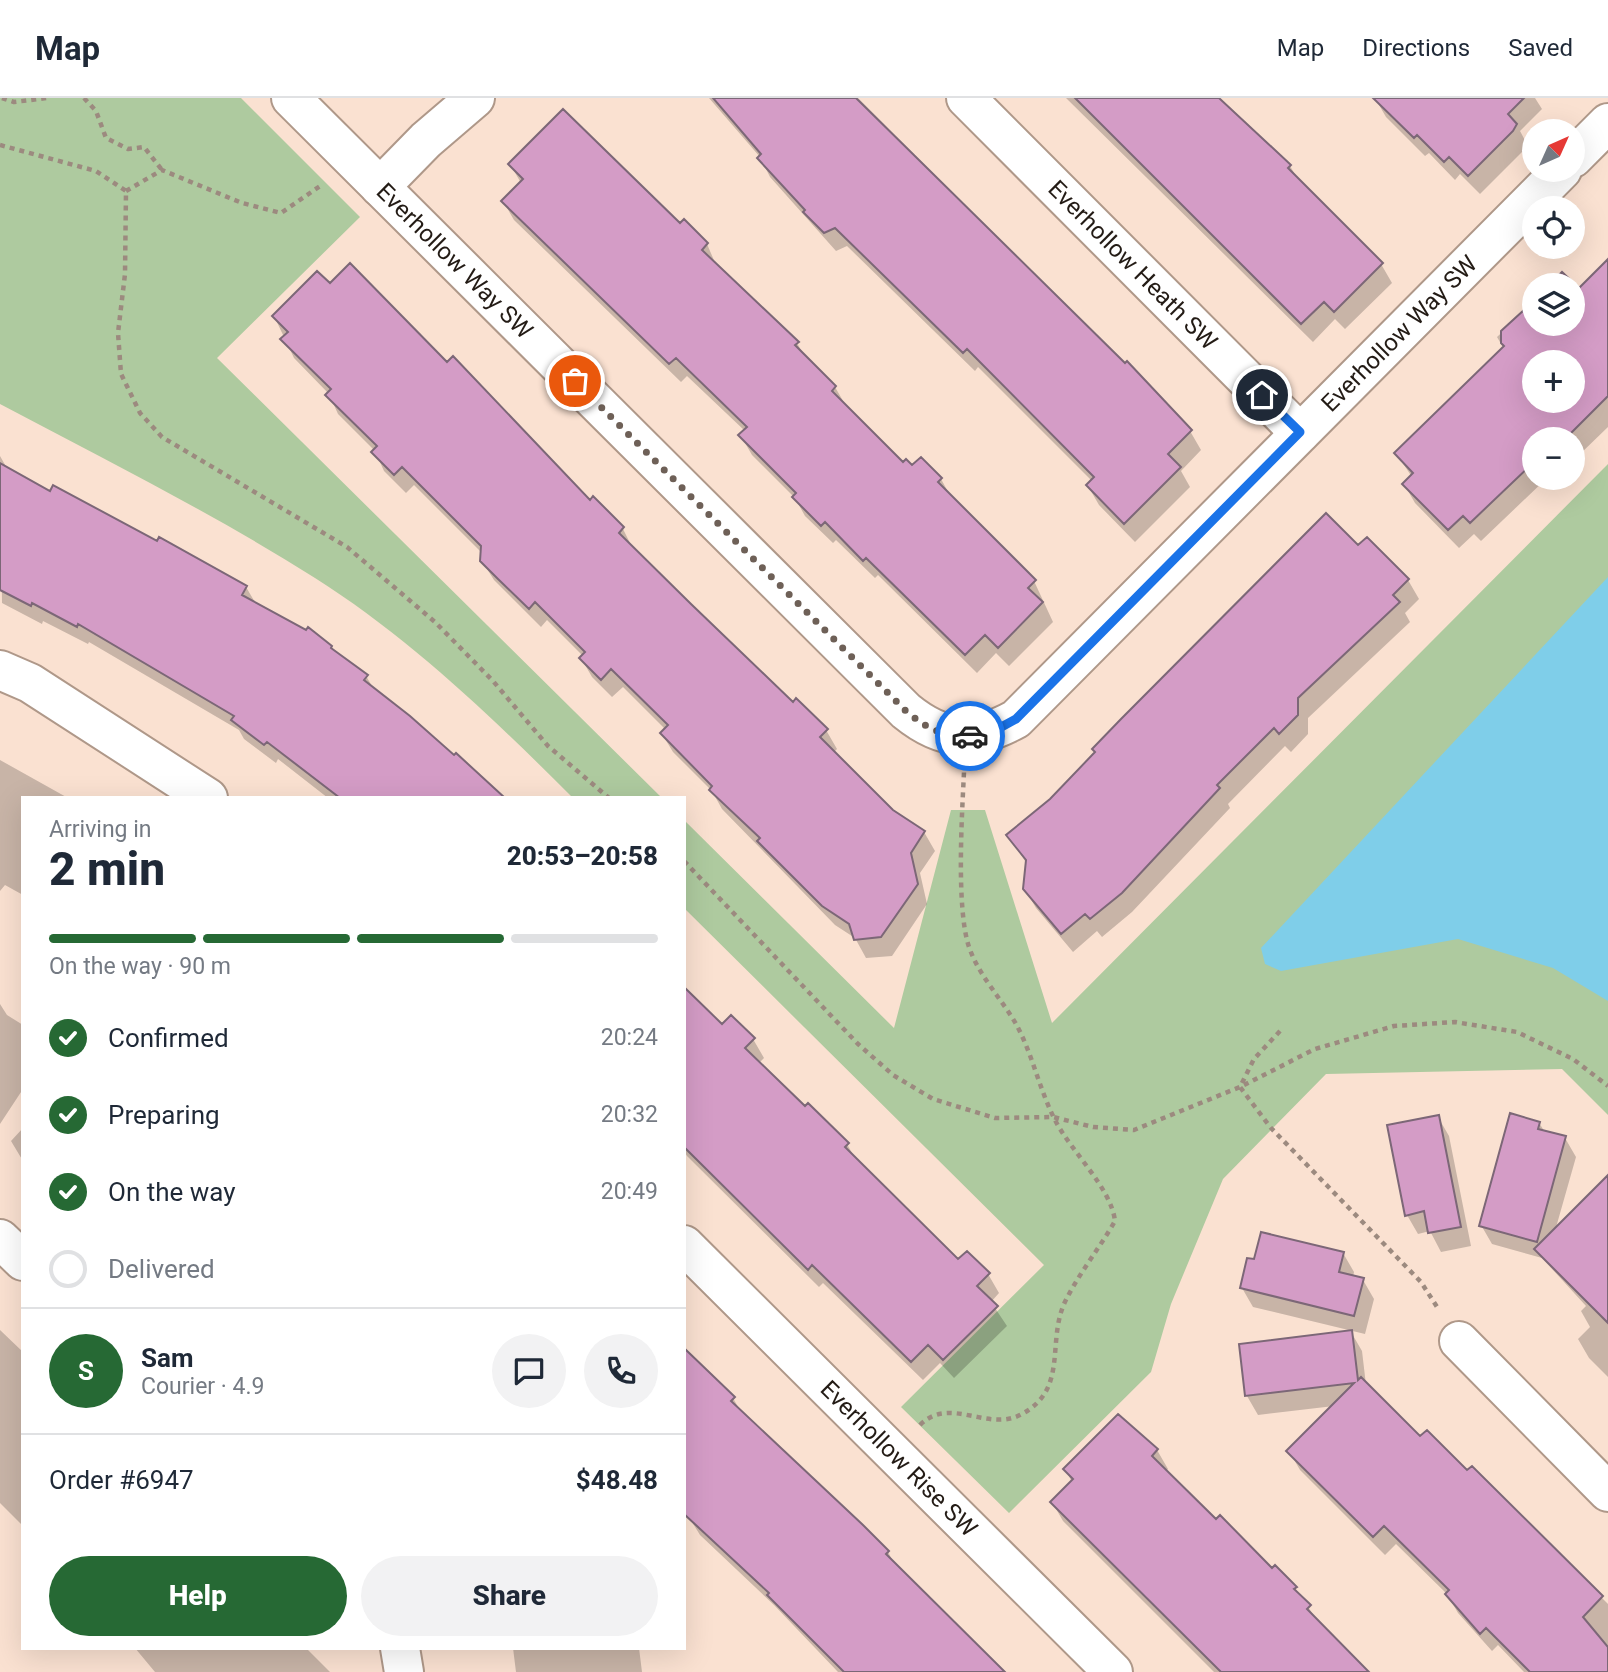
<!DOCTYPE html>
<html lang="en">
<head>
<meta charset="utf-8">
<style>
  :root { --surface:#fff; --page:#f2f2f3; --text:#1f2937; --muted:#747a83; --line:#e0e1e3; --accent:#266934 }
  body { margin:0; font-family:Roboto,sans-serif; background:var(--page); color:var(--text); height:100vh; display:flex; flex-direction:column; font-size:26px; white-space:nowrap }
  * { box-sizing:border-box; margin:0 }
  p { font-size:23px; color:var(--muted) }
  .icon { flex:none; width:38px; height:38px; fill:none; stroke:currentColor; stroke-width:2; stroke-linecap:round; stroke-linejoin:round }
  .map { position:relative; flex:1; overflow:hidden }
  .sheet { position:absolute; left:21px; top:698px; width:665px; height:854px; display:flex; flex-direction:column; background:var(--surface); border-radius:0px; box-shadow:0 7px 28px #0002 }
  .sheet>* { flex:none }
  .needle { width:46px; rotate:45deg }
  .buttons { position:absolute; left:1522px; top:21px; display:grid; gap:14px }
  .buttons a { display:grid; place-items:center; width:63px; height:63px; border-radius:50%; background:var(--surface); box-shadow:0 7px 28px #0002; font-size:35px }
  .pin { position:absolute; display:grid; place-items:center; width:60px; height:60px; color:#fff; margin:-30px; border:4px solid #fff; border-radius:50%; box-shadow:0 2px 7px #0007 }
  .courier { position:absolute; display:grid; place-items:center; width:70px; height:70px; margin:-35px; border:5px solid #1a73e8; border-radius:50%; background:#fff; color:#222; box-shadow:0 2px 9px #0007 }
  .overview em { font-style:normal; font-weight:800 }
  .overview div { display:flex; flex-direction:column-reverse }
  .overview { display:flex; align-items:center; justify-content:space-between; height:119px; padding:0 28px }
  h1 { font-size:46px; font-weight:800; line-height:52px }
  .bar { display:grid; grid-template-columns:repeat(4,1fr); gap:10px 7px; align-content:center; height:84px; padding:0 28px }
  .bar i { height:9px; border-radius:5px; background:var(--line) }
  .bar .current { background:var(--accent) }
  .bar p { grid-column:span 4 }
  .line { display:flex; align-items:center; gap:18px; padding:0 28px; border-top:2px solid var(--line) }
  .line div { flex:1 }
  .round { display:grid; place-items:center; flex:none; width:74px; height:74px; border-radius:37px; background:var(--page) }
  ol { padding:0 28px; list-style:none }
  li { display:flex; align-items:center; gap:21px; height:77px }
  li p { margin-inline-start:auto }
  li .icon { padding:7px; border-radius:50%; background:var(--accent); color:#fff; stroke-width:4 }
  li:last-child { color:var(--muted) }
  li i { width:38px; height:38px; border:4px solid var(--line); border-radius:50% }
  .action { display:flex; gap:14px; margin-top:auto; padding:14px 28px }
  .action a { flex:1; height:80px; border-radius:42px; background:var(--accent); color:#fff; font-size:28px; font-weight:800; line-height:80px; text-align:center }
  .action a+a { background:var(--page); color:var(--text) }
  header { display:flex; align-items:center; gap:42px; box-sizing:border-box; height:98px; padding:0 35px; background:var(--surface); border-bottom:2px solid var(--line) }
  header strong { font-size:33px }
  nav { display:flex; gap:38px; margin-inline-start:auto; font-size:24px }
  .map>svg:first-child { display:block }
  .green { fill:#aeca9f }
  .water { fill:#7fcee9 }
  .shadow { fill:#0003; fill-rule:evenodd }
  .building { fill:#d49cc6; stroke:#7c6777; stroke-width:2; fill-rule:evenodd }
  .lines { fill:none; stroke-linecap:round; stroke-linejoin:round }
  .minor-casing { stroke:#af9889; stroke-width:42 }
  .path { stroke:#9c8a7f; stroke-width:4.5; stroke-dasharray:5 5; stroke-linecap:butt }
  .minor { stroke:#fff; stroke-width:38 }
  .done { stroke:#6e6057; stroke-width:7; stroke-dasharray:0 12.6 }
  .route { stroke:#1a73e8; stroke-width:9 }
  .labels { text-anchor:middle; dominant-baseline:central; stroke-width:5; stroke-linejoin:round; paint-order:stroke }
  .street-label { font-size:24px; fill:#231b15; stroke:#fff }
</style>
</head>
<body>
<header>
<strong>Map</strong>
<nav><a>Map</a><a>Directions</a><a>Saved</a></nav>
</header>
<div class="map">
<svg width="1608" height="1574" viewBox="0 0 1608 1574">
  <rect width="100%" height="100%" fill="#fae1d1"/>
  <path class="green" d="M 0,0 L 241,0 L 360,119 L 217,260 L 662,700 L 573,700 C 494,621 410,540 315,480 C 214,416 106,362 0,306 Z
    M 1608,366 L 1608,1017 L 1562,971 L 1326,976 L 1223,1081 L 1171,1206 L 1151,1274 L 1009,1415 L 901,1309 L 1044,1167 L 684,810 L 684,722 L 894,930 L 951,712 L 985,712 L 1052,925 Z"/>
  <path class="water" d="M 1608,479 L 1608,903 L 1553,870 L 1458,841 L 1281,873 L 1265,866 L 1261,850 Z"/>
  <path class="shadow" d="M 709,0 L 858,0 L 1190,333 L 1201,352 L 1181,373 L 1190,389 L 1135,444 L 1099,407 L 1088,388 L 1092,383 L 978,269 L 975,273 L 847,148 L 836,153 L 770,79 L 760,59 Z
    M 1066,0 L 1216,0 L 1290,68 L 1299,83 L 1381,166 L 1392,185 L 1345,231 L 1335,221 L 1313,244 Z
    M 1375,0 L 1535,0 L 1542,11 L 1520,33 L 1527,46 L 1524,52 L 1480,96 L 1460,76 L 1455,82 L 1429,55 L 1425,58 L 1386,19 Z
    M 510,66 L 680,127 L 684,124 L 707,146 L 716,167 L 797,245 L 806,261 L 835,289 L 846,308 L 903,367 L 912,369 L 921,361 L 941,381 L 952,401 L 1034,483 L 1053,524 L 1009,568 L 996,555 L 977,575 L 878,477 L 875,480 L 836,442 L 833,445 L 805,418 L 795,400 L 752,357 L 741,338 L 745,333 L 687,278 L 681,284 L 514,122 L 503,103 L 521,85 Z
    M 1608,163 L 1608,329 L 1578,358 L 1573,354 L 1573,341 L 1535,341 L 1535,380 L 1547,380 L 1481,443 L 1474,436 L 1459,450 L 1415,405 L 1404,386 L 1412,379 L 1396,355 L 1504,251 L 1497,239 L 1535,203 L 1535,226 L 1573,226 L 1579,193 ZM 1535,264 L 1573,264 L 1573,303 L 1535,303 Z
    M 330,187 L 447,266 L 590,404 L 593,401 L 623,431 L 633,451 L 793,606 L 826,632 L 837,651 L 833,655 L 892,714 L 924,734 L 935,753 L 920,775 L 927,806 L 892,858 L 866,860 L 855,840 L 835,827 L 722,711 L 712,693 L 673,654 L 662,636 L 666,632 L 623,589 L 612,599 L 592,579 L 581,560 L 583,558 L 547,522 L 541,529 L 494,482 L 482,463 L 482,455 L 414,387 L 406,395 L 384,373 L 375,353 L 338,316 L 329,296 L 294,260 L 274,218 Z
    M 0,358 L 8,372 L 50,395 L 246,489 L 256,506 L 331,549 L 366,578 L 375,593 L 503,700 L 328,700 L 278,661 L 276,665 L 244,641 L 239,632 L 89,544 L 88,546 L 43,523 L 42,526 L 2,505 Z
    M 1367,441 L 1408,482 L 1419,501 L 1405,515 L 1410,524 L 1308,620 L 1308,636 L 1291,654 L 1285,648 L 1228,706 L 1230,710 L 1132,814 L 1102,839 L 1097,833 L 1073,854 L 1036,810 L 1025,791 L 1027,766 L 1008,737 Z
    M 0,662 L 68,700 L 23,700 L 23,797 L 5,787 L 0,793 Z
    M 684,891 L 723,928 L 753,941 L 764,960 L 758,966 L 847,1046 L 857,1064 L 958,1164 L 988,1176 L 999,1195 L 991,1204 L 1007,1228 L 954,1280 L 940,1265 L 923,1282 L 823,1185 L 819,1189 L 687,1058 L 684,1053 Z
    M 0,906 L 7,917 L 23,927 L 23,991 L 0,1026 Z
    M 1438,1019 L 1449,1038 L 1471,1148 L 1441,1154 L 1430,1133 L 1418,1136 L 1407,1117 Z
    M 1539,1025 L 1545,1034 L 1565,1040 L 1576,1059 L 1555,1133 L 1608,1080 L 1608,1279 L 1589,1260 L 1578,1241 L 1590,1229 L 1581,1213 L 1586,1208 L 1542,1160 L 1492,1146 L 1481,1127 Z
    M 23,1030 L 23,1063 L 11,1043 Z
    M 1343,1155 L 1354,1174 L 1353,1179 L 1363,1182 L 1374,1201 L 1365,1236 L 1253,1209 L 1242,1190 Z
    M 0,1232 L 23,1254 L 23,1428 L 0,1405 Z
    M 1351,1234 L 1362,1253 L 1366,1287 L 1420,1341 L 1467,1375 L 1472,1370 L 1608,1506 L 1608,1574 L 1524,1574 L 1498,1547 L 1492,1553 L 1458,1515 L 1447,1496 L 1396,1446 L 1385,1457 L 1300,1372 L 1289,1353 L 1334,1308 L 1258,1317 L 1247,1298 Z
    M 684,1249 L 733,1300 L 742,1316 L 888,1454 L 895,1467 L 1003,1574 L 838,1574 L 774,1507 L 700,1437 L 684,1411 Z
    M 1157,1352 L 1168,1371 L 1165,1374 L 1216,1423 L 1295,1490 L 1321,1528 L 1367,1574 L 1214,1574 L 1063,1423 L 1052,1404 L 1072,1384 L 1065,1371 Z
    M 135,1550 L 306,1550 L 330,1574 L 155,1574 Z
    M 513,1550 L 639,1550 L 642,1574 L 516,1574 Z"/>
  <path class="building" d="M 713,0 L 856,0 L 1125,265 L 1127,263 L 1192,332 L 1168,356 L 1181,369 L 1124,426 L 1086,387 L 1094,379 L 967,251 L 963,255 L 835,130 L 824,135 L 803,114 L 805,112 L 757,60 L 761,56 Z
    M 1075,0 L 1219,0 L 1291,67 L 1288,70 L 1383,165 L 1334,214 L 1324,204 L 1301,226 Z
    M 1373,0 L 1524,0 L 1508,16 L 1517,26 L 1513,33 L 1468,78 L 1449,59 L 1444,64 L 1417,37 L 1414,40 Z
    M 563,11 L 680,125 L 684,121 L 708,145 L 702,152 L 799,244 L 795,247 L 836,288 L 832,293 L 903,364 L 906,361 L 912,367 L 921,359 L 942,380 L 938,384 L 1036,482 L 1028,490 L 1043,504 L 998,550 L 985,537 L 965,557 L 866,460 L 863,463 L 825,424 L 821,428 L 792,399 L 796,395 L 738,337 L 747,329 L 676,260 L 669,266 L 501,103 L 523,81 L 508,66 Z
    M 1608,161 L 1608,298 L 1566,340 L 1562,336 L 1557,341 L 1535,341 L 1535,363 L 1470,425 L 1463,418 L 1448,432 L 1402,386 L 1413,375 L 1394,355 L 1504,248 L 1501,245 L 1501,233 L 1535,202 L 1535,226 L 1573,226 L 1573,187 L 1549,187 L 1562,174 L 1579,190 ZM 1535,264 L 1573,264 L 1573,303 L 1535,303 Z
    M 350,165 L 447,264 L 453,258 L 590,402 L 593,398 L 624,429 L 619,435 L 691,506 L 793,604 L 796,600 L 828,631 L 820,639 L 893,712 L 925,733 L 911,755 L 918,786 L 881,839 L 854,842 L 849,826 L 822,808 L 757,743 L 760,740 L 709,692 L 712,688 L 660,635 L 668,627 L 611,571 L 601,582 L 579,560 L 585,554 L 535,504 L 529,511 L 498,481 L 480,463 L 481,448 L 402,369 L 394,377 L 371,354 L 377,348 L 325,297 L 331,291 L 280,241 L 288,234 L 272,218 L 317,173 L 330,185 Z
    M 0,365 L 50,393 L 53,387 L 157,443 L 159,439 L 247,488 L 242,497 L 306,532 L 308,529 L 332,548 L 331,550 L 368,577 L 364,582 L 410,618 L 454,657 L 456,655 L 505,700 L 340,700 L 267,644 L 264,647 L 231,622 L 234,618 L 78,526 L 77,529 L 32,505 L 31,508 L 0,492 Z
    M 1326,415 L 1358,447 L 1367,439 L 1409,481 L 1393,497 L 1400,504 L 1298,600 L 1298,617 L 1279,636 L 1274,630 L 1217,687 L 1220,690 L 1122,795 L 1090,821 L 1085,816 L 1061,836 L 1023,791 L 1026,762 L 1006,737 L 1050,701 L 1095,654 L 1092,651 L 1121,621 Z
    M 684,889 L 722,926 L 731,917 L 755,940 L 745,950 L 805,1008 L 808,1005 L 849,1045 L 845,1049 L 958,1161 L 967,1153 L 990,1175 L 977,1188 L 998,1208 L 943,1262 L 928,1247 L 911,1264 L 812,1167 L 808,1172 L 684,1049 Z
    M 1510,1015 L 1540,1024 L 1538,1031 L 1566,1038 L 1537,1144 L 1479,1128 Z
    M 1439,1017 L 1461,1129 L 1428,1135 L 1424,1113 L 1405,1118 L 1387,1027 Z
    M 1608,1077 L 1608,1225 L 1534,1151 Z
    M 1261,1134 L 1344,1154 L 1339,1174 L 1364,1180 L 1354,1218 L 1240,1190 L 1247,1160 L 1254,1161 Z
    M 1352,1232 L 1358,1282 L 1361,1279 L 1420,1338 L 1427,1332 L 1467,1372 L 1472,1368 L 1603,1498 L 1583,1519 L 1608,1549 L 1608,1574 L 1530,1574 L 1486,1530 L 1480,1536 L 1445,1496 L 1449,1492 L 1384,1428 L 1373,1439 L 1286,1353 L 1354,1285 L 1245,1298 L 1239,1246 Z
    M 684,1250 L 735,1299 L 731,1303 L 863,1427 L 889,1453 L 886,1456 L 1005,1574 L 844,1574 L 767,1497 L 769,1495 L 684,1416 Z
    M 1118,1316 L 1158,1351 L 1152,1358 L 1216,1421 L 1220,1417 L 1272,1470 L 1275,1467 L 1297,1489 L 1294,1491 L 1311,1507 L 1307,1511 L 1369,1574 L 1221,1574 L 1050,1404 L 1073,1381 L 1063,1371 Z"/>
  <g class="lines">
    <defs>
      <g id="minor">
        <path id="s1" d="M 291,0 L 906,613 C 944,644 974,644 1016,621 L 1562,72"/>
        <path id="s2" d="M 966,0 L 1300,335"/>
        <path d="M 1573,60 L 1608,25"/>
        <path d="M 380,89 L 426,42 L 475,0"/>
        <path d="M 0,572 L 30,585 L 208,700"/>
        <path d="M 0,1141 L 23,1163"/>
        <path id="s3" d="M 684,1147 L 1113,1574"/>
        <path d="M 1459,1243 L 1608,1394"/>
        <path d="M 400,1550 L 404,1574"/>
      </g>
    </defs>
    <use href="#minor" class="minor-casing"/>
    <path class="path" d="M 2,0 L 14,4 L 47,0
      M 84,0 L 96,13 L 106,40 L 128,51 L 144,49 L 162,72
      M 0,47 L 96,73 L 126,93 L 125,176 L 118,235 L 121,276 L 140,315 L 162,339 L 347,449 L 435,524 L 493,583 L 548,648 L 609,700
      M 126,93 L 162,72 L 242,105 L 281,115 L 323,86
      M 684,763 L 858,946 L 893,977 L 933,1001 L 995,1020 L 1053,1019 L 1093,1029 L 1134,1032 L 1240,989 L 1315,951 L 1394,928 L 1455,924 L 1517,934 L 1573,961 L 1608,988
      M 1280,933 L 1254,961 L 1240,989 L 1271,1030 L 1421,1184 L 1439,1212
      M 920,1327 C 950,1297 988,1335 1022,1316 C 1068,1291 1047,1246 1064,1206 C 1077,1178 1099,1151 1115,1123 C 1111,1089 1070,1053 1054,1020 C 1039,990 1032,955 1016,926 C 1001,900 979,878 969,849 C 956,810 962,717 964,674"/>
    <use href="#minor" class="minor"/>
  </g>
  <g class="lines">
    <path class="done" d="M 575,283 L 906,613 C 925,629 944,640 970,638"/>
    <path class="route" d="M 970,638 L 994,633 L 1016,621 L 1300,334 L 1262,297"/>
  </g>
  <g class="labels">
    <g class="street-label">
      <text stroke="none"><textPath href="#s1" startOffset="231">Everhollow Way SW</textPath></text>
      <text stroke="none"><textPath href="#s2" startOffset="236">Everhollow Heath SW</textPath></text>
      <text stroke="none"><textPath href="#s1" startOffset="1531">Everhollow Way SW</textPath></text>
      <text stroke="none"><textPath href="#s3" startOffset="303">Everhollow Rise SW</textPath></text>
    </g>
  </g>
</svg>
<div class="buttons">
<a><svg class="needle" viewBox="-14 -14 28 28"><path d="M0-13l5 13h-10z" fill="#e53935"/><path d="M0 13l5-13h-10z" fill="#747a83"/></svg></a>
<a><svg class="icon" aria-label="locate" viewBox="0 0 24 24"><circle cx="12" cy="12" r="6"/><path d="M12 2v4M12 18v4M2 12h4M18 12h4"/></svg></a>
<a><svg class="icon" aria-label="layers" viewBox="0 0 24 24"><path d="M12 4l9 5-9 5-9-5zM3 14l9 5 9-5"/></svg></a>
<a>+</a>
<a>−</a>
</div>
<div class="pin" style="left:575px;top:283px;background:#ea580c"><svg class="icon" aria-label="bag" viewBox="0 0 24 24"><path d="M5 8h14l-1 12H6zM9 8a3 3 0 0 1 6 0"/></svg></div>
<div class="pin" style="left:1262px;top:297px;background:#1f2937"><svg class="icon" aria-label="home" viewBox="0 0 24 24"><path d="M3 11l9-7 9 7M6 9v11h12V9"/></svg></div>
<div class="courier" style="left:970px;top:638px"><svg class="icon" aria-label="car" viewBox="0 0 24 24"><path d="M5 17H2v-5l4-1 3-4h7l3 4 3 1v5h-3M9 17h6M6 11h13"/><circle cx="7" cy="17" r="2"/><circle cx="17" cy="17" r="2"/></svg></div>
<section class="sheet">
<div class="overview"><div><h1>2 min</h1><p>Arriving in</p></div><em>20:53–20:58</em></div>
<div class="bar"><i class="current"></i><i class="current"></i><i class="current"></i><i></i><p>On the way · 90 m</p></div>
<ol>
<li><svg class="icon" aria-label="check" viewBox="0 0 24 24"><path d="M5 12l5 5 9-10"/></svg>Confirmed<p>20:24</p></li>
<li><svg class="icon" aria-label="check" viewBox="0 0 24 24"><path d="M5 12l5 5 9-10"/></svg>Preparing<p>20:32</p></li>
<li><svg class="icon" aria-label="check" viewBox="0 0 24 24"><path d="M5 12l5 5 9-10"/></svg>On the way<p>20:49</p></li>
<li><i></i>Delivered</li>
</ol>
<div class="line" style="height:126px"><b class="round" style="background:var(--accent);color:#fff">S</b><div><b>Sam</b><p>Courier · 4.9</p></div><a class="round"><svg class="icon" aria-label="chat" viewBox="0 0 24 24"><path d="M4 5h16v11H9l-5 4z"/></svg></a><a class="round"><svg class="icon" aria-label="phone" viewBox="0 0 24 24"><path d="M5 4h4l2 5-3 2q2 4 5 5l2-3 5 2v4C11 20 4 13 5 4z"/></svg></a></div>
<div class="line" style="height:91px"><div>Order #6947</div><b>$48.48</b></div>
<div class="action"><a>Help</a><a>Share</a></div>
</section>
</div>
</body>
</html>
